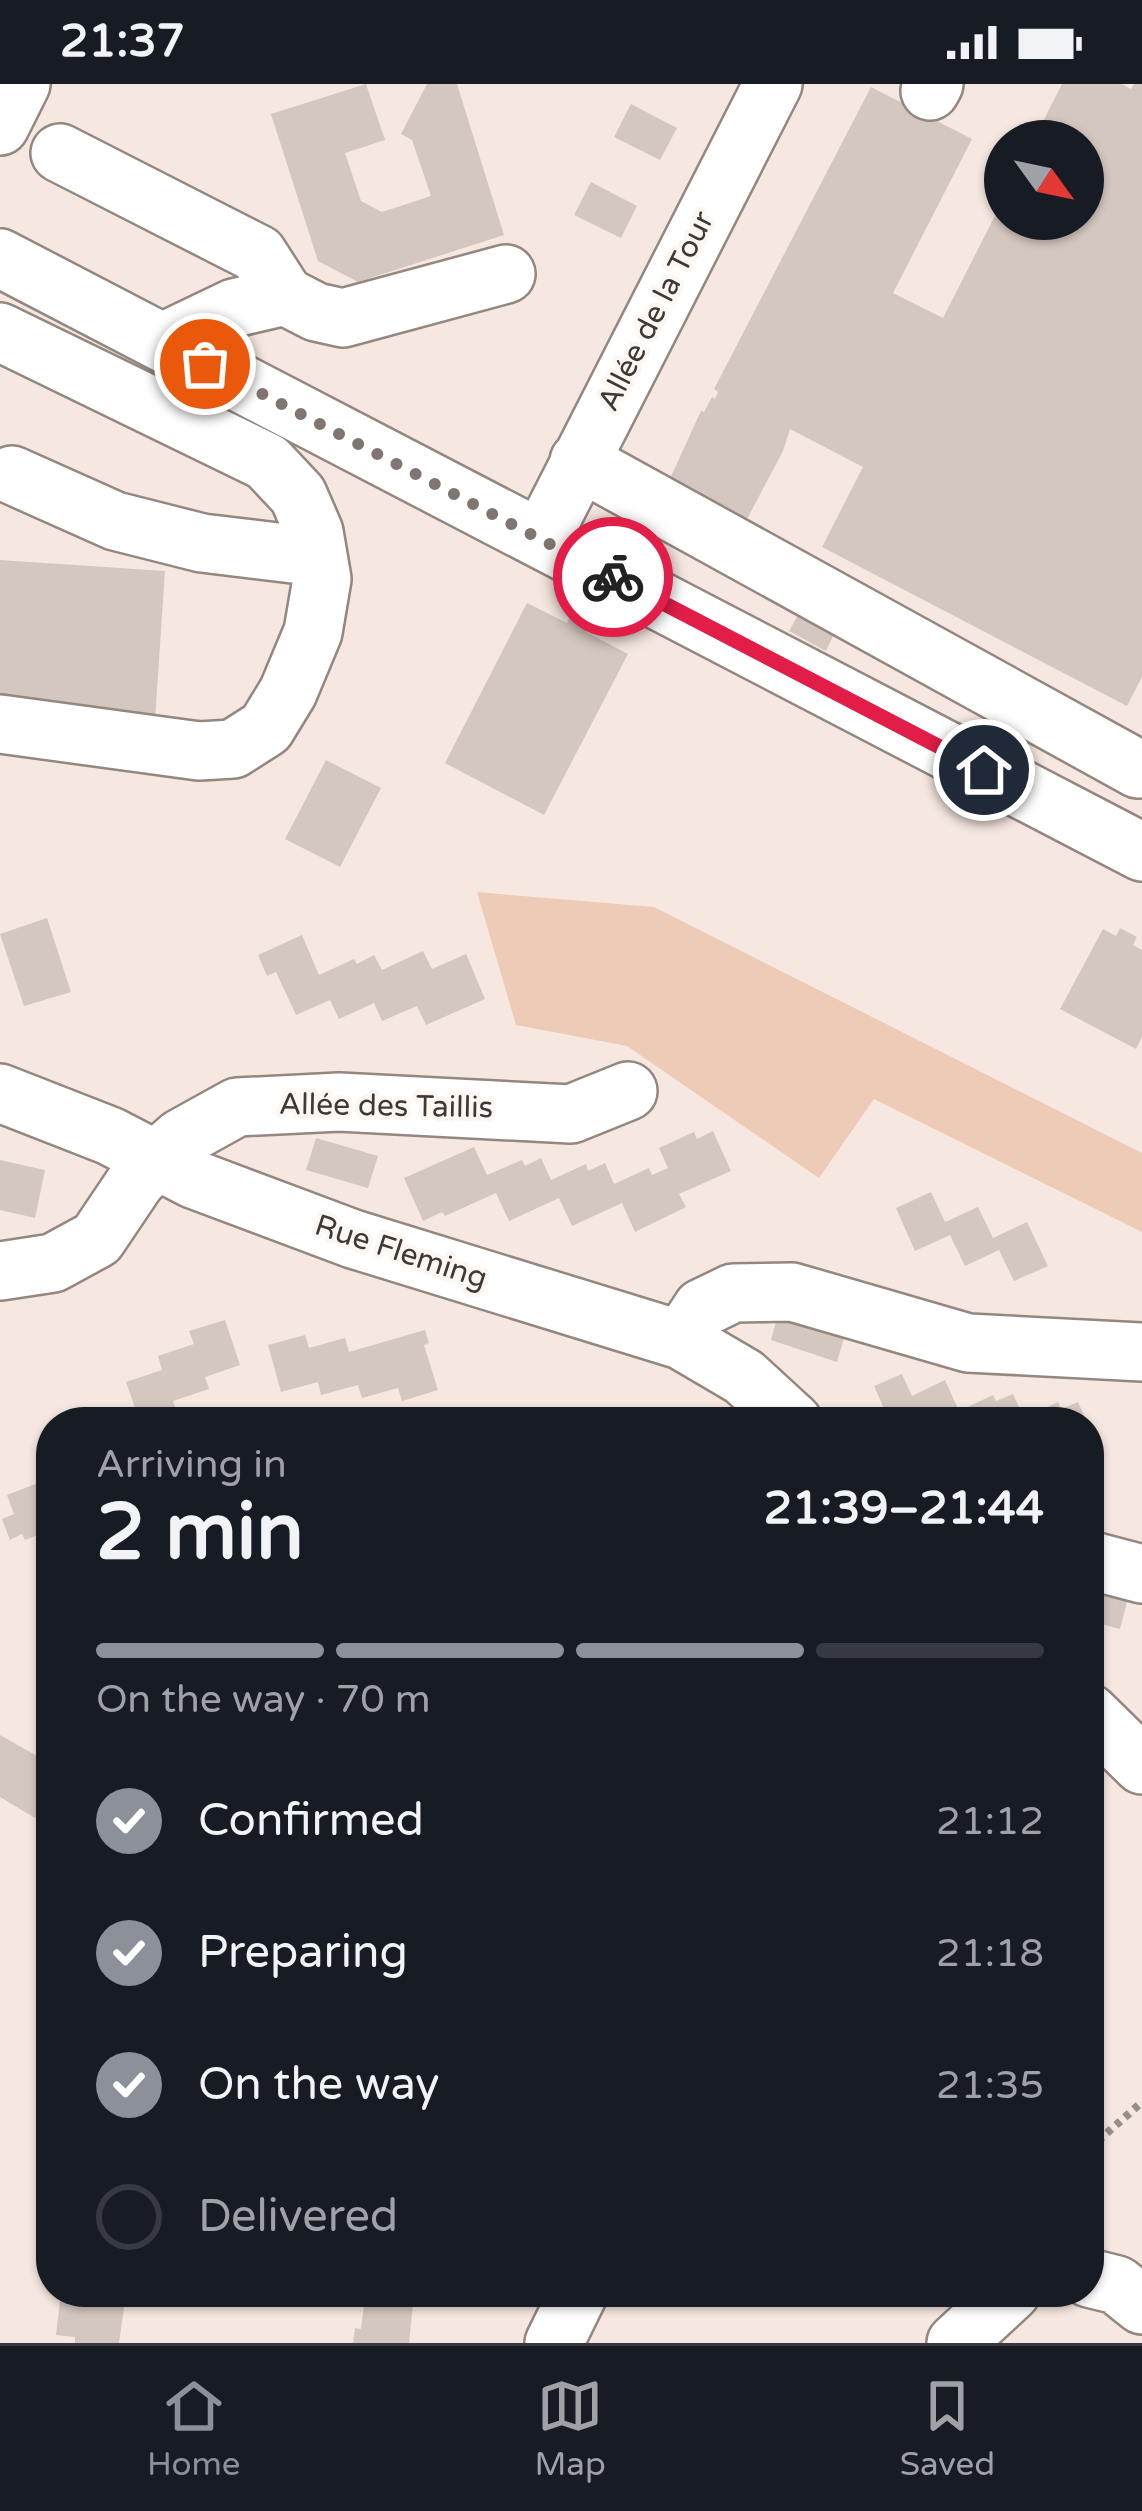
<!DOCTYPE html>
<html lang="en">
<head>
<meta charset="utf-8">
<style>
  :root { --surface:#171b24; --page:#20242c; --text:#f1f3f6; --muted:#9ea1a6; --line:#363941; --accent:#8c9099 }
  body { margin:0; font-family:"Varela Round",sans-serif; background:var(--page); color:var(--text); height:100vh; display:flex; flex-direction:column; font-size:45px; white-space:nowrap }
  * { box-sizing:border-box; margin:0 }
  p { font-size:39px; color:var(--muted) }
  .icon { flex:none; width:66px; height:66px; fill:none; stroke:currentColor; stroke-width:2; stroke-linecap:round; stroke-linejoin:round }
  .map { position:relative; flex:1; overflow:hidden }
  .side { position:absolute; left:36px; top:1323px; width:1068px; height:900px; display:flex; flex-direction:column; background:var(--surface); border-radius:48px; box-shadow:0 3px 9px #0004 }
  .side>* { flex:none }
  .needle { width:78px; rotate:123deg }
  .buttons { position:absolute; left:984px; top:36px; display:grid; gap:24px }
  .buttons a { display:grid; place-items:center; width:120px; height:120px; border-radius:50%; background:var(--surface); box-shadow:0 3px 9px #0004; font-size:60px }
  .pin { position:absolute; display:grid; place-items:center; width:102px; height:102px; color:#fff; margin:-51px; border:6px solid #fff; border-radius:50%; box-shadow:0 3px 12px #0007 }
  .courier { position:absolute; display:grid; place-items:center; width:120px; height:120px; margin:-60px; border:9px solid #e11d48; border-radius:50%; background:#fff; color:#222; box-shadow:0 3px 15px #0007 }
  .overview em { font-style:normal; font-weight:800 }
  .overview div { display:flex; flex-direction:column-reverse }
  .overview { display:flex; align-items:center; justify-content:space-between; height:204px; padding:0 60px }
  h1 { font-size:78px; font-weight:800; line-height:90px }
  .bar { display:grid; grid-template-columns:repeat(4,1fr); gap:18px 12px; align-content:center; height:144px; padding:0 60px }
  .bar i { height:15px; border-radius:9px; background:var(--line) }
  .bar .selected { background:var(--accent) }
  .bar p { grid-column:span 4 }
  ol { padding:0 60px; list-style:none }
  li { display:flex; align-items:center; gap:36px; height:132px }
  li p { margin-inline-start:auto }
  li .icon { padding:12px; border-radius:50%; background:var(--accent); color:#fff; stroke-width:4 }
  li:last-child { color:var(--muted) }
  li i { width:66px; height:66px; border:6px solid var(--line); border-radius:50% }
  .status { display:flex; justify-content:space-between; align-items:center; height:84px; padding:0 60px; background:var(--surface); direction:ltr }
  .status svg { height:33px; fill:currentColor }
  .tabs { display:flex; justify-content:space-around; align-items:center; height:168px; border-top:3px solid var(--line); background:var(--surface); font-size:33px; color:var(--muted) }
  .tabs a { display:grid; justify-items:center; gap:6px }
  .tabs .selected { color:var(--accent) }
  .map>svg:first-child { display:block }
  .green { fill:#eecbb6 }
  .building { fill:#d4c7bf }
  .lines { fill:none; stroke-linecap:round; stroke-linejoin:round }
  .minor-casing { stroke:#93877f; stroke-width:62 }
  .path { stroke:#988e88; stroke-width:8; stroke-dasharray:6 6; stroke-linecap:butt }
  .minor { stroke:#fff; stroke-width:57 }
  .done { stroke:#7f7672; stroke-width:12; stroke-dasharray:0 21.6 }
  .route { stroke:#e11d48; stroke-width:15 }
  .labels { text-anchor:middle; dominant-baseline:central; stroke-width:9; stroke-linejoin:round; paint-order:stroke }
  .street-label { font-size:30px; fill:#3f3936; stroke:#fdf7f4 }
</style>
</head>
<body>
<div class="status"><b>21:37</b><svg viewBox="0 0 49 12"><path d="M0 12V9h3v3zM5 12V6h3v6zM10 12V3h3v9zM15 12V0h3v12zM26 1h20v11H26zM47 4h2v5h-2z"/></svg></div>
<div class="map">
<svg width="1142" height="2259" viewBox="0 0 1142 2259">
  <rect width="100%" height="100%" fill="#f6e8e0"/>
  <path class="green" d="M 477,808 L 654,823 L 1142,1069 L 1142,1148 L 874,1015 L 819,1094 L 627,962 L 516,941 Z"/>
  <path class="building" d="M 366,0 L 385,56 L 345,69 L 361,117 L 382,128 L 431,112 L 412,56 L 401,50 L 427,0 L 457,0 L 504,151 L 358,198 L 318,177 L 271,30 Z
    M 1062,0 L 1122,0 L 1131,5 L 1134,0 L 1142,0 L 1142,593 L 1127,622 L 822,463 L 863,383 L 790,345 L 783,367 L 745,439 L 668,399 L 701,327 L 704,328 L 712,313 L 715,315 L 718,308 L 714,305 L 871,3 L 972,55 L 893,209 L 943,234 L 1005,112 L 1005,135 L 1083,135 L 1083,57 L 1033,57 Z
    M 631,20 L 677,44 L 660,76 L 614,53 Z
    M 591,98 L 637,122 L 621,154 L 574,131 Z
    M 0,476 L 165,487 L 155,636 L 0,624 Z
    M 527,519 L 567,539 L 570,533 L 589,542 L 586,548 L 628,570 L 544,731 L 445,679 Z
    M 798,531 L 834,550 L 826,567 L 789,547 Z
    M 326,676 L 381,704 L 340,783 L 285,755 Z
    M 47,834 L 71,908 L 24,922 L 0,850 Z
    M 1120,844 L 1137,853 L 1133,861 L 1142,866 L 1142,953 L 1136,965 L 1060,925 L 1103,845 L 1116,852 Z
    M 302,851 L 319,891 L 354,875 L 357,880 L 374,871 L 382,886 L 423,867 L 432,885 L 466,870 L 485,915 L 426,941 L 417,922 L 382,937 L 374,919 L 339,935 L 330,916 L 296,931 L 276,888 L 267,892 L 258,871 Z
    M 713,1047 L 731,1087 L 679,1110 L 686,1123 L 635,1148 L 622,1119 L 572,1142 L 559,1114 L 509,1137 L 496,1109 L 445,1132 L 442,1128 L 423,1137 L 404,1094 L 474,1063 L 487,1091 L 522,1076 L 525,1082 L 541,1074 L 551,1096 L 586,1080 L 588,1087 L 605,1079 L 614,1100 L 649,1084 L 652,1091 L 668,1084 L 659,1064 L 694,1048 L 697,1055 Z
    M 316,1054 L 378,1072 L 368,1104 L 306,1086 Z
    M 0,1076 L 45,1086 L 35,1134 L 0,1126 Z
    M 931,1108 L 945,1138 L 978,1123 L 993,1154 L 1027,1138 L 1048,1182 L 1014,1197 L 999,1166 L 965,1182 L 950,1151 L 915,1167 L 896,1124 Z
    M 799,1233 L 846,1247 L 837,1278 L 771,1256 L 777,1234 L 797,1239 Z
    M 225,1236 L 240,1281 L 205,1293 L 209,1305 L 173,1317 L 178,1332 L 140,1338 L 126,1298 L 162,1286 L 158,1272 L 194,1260 L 189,1247 Z
    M 425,1246 L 429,1259 L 424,1261 L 438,1306 L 402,1317 L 398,1304 L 362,1314 L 358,1301 L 321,1311 L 318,1298 L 281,1308 L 268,1261 L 305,1251 L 309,1264 L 345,1254 L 349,1268 Z
    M 902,1290 L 912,1312 L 945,1296 L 959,1327 L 993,1311 L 996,1317 L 1013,1310 L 1024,1334 L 1058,1318 L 1061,1325 L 1078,1318 L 1087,1338 L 902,1338 L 900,1333 L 890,1338 L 874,1302 Z
    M 51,1379 L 51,1446 L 25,1456 L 22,1450 L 10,1456 L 2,1435 L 14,1430 L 7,1411 L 43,1397 L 38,1384 Z
    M 1089,1504 L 1128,1514 L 1120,1545 L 1089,1537 Z
    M 0,1651 L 51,1680 L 51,1707 L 35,1734 L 0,1713 Z
    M 61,2208 L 125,2217 L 119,2259 L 75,2259 L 75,2253 L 56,2251 Z
    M 365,2213 L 413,2220 L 409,2259 L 353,2259 L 355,2244 L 361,2245 Z"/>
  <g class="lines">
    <defs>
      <path id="minor" d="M 930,7 L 934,0
        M 0,42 L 21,0
        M 60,69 L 258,170 L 285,212
        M 0,174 L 1142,768
        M 0,248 L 267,378 L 298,411 L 314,448 L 322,495 L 313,548 L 288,608 L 266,644 L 233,665 L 199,667 L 0,640
        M 163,258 L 234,224 L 285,212 L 316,228 L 343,234 L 506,190
        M 579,377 L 1138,685
        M 12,391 L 115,437 L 202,459 L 318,473
        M 541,455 L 773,0
        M 0,1009 L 110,1052 L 193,1095 L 353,1155 L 681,1256 L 744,1293 L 793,1338
        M 0,1187 L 53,1179 L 97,1155 L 136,1097 L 156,1076 L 181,1054 L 237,1023 L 339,1018 L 571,1030 L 628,1007
        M 681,1256 L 702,1224 L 733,1209 L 792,1208 L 968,1259 L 1142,1268
        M 1089,1476 L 1142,1490
        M 1089,1629 L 1142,1681
        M 1089,2194 L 1117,2201 L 1142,2221
        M 554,2259 L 579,2208
        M 956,2259 L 1011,2208"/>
    </defs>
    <use href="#minor" class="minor-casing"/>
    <path class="path" d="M 1089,2065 L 1142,2018"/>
    <use href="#minor" class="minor"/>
  </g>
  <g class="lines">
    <path class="done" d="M 205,280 L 613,493"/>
    <path class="route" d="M 613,493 L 984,686"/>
  </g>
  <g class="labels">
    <g class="street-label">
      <text transform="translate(656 227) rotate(-63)">Allée de la Tour</text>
      <text transform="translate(386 1022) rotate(1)">Allée des Taillis</text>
      <text transform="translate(401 1168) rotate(18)">Rue Fleming</text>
    </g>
  </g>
</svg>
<div class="buttons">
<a><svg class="needle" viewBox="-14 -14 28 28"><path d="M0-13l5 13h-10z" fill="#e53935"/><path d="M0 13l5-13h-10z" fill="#9ea1a6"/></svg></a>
</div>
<div class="pin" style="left:205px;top:280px;background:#ea580c"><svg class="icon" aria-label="bag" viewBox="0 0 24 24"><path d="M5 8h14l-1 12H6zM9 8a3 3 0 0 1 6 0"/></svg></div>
<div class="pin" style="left:984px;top:686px;background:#1f2937"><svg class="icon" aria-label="home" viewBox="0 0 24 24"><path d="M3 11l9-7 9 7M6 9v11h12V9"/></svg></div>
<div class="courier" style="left:613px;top:493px"><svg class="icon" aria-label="bike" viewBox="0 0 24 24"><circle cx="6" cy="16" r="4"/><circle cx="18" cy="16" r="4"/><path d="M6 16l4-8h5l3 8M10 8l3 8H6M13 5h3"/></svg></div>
<section class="side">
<div class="overview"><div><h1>2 min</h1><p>Arriving in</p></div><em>21:39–21:44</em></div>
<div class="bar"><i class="selected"></i><i class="selected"></i><i class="selected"></i><i></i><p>On the way · 70 m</p></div>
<ol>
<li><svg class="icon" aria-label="check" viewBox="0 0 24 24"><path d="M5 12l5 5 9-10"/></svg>Confirmed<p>21:12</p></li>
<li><svg class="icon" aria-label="check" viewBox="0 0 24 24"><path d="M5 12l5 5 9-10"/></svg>Preparing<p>21:18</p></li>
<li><svg class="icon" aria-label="check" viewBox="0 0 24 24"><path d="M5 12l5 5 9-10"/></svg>On the way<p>21:35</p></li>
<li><i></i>Delivered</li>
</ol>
</section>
</div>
<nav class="tabs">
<a class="selected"><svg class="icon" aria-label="home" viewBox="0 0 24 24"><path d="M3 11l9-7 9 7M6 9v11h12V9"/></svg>Home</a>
<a><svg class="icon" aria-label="map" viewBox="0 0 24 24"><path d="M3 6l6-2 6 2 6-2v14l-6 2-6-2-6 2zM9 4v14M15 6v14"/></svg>Map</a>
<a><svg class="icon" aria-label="saved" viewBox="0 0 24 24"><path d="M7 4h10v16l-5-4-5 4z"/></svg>Saved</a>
</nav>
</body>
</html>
